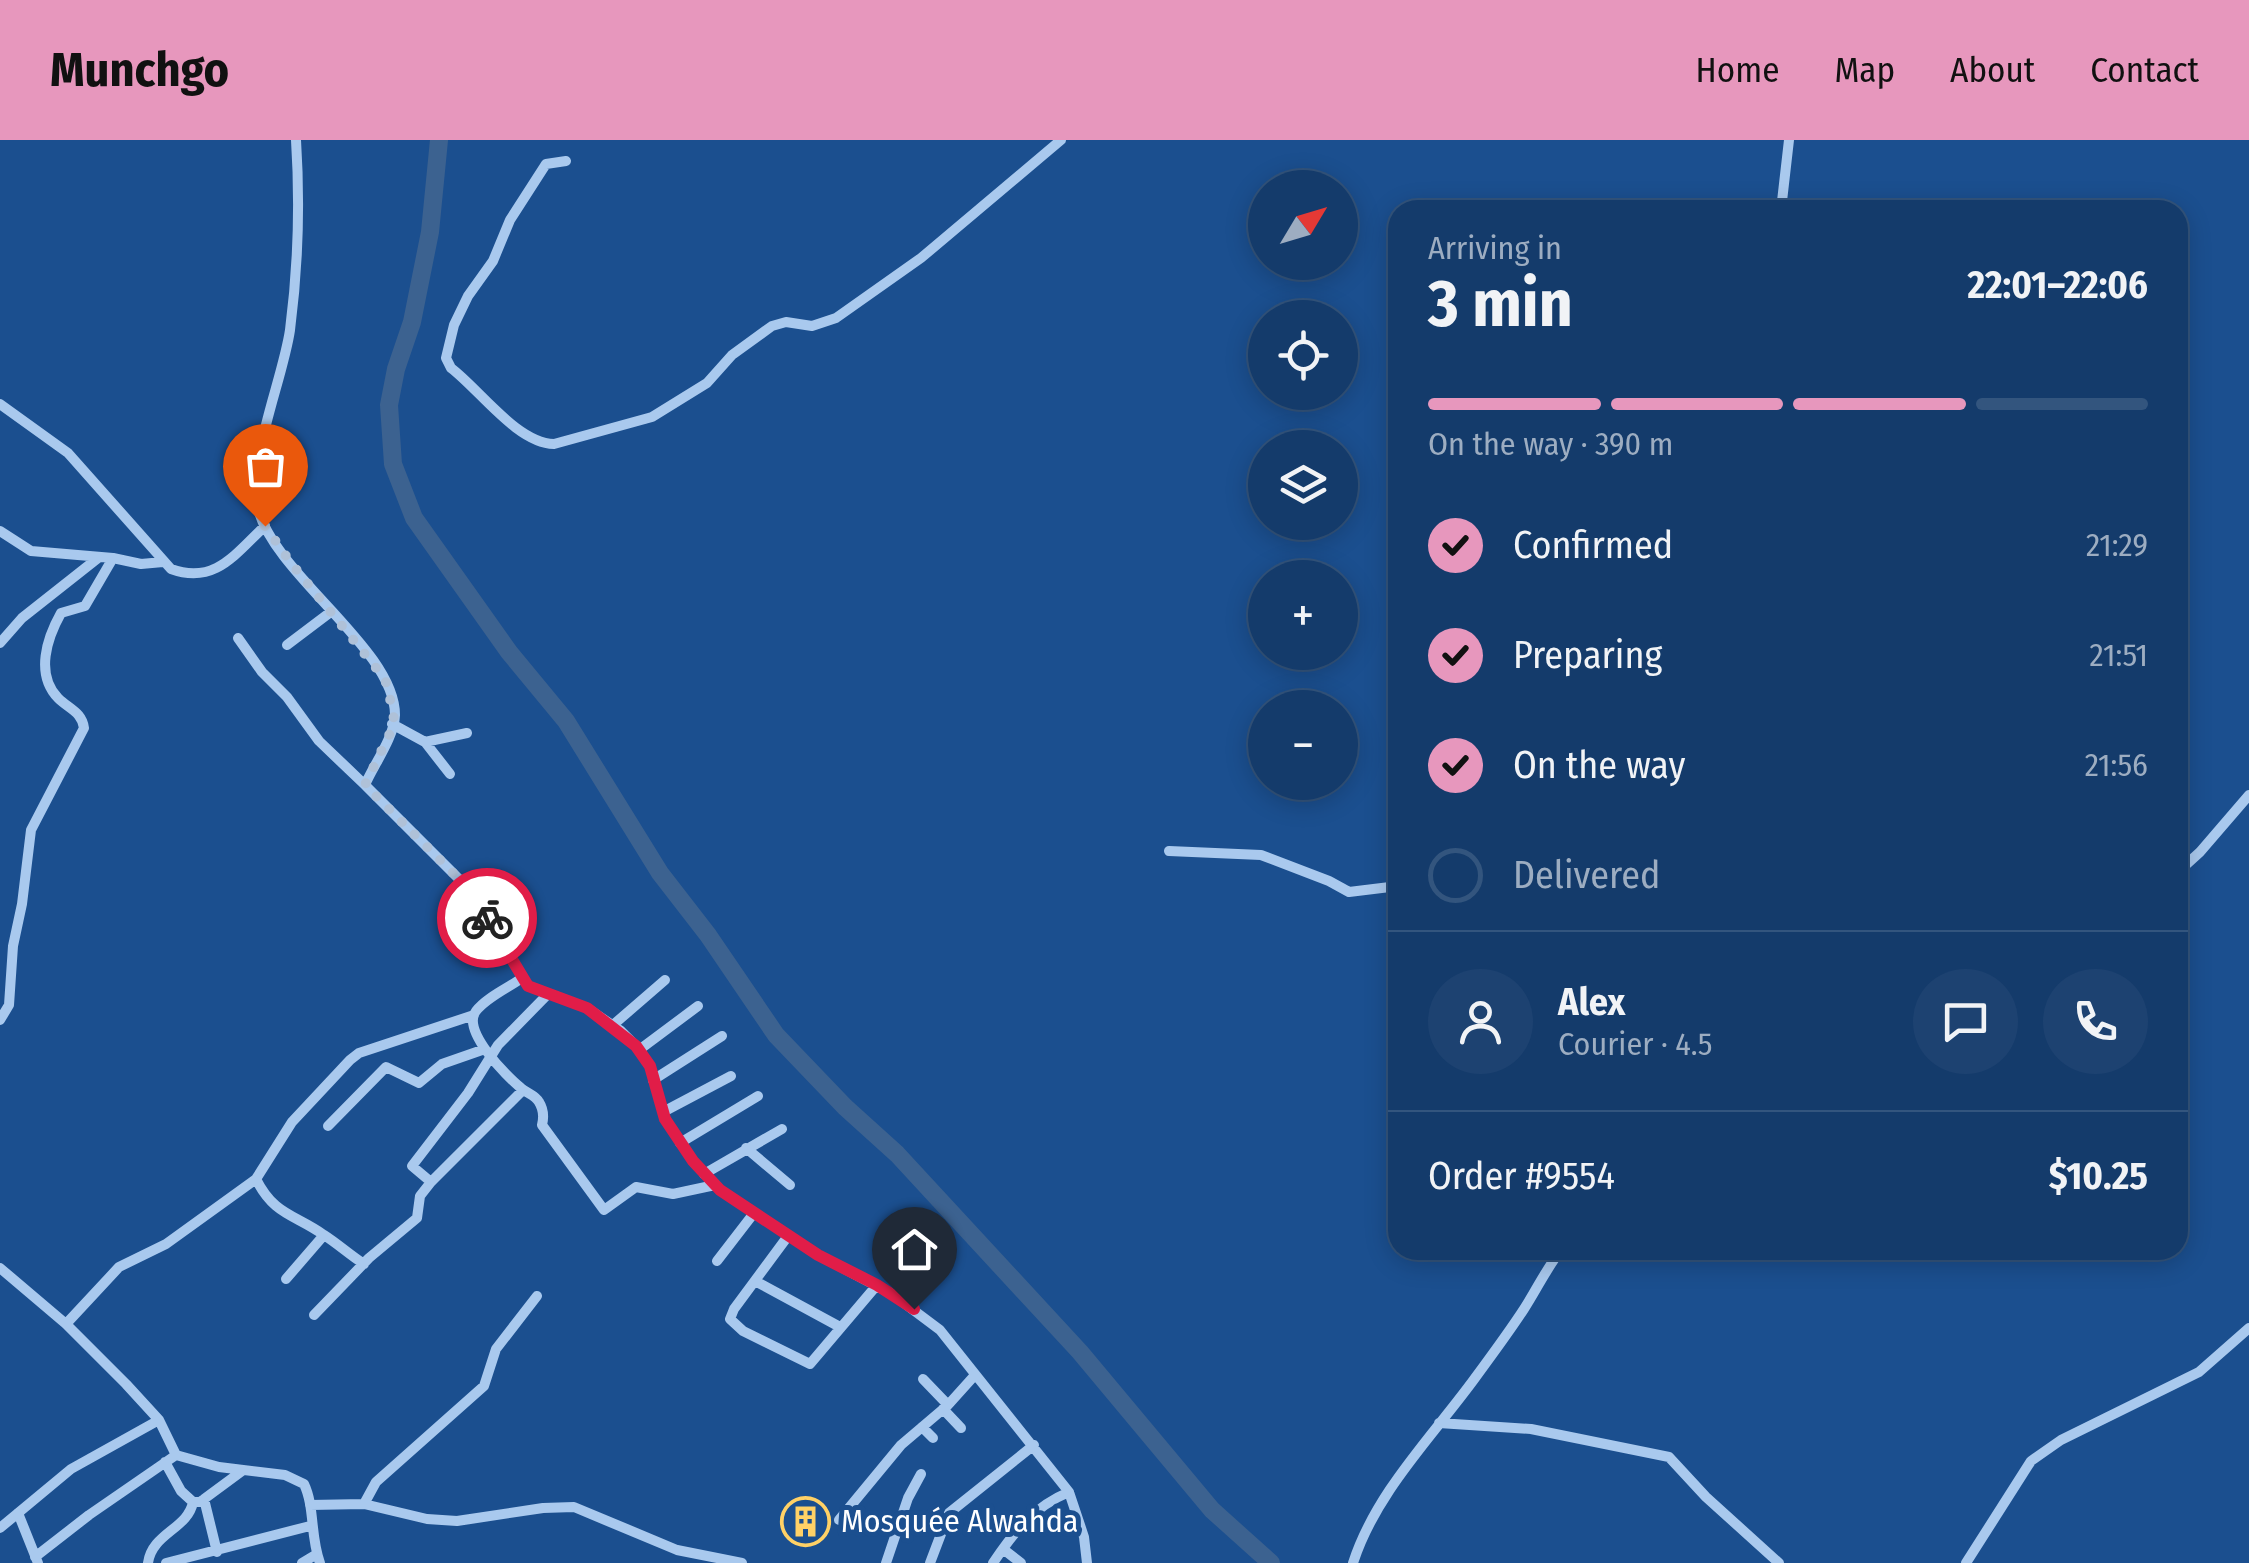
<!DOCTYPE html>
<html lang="en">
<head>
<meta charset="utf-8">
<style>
  :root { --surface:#143b6b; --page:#1d4271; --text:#f1f3f6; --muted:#9dadc1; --line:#33557e; --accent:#e797bd }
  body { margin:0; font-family:"Fira Sans Condensed",sans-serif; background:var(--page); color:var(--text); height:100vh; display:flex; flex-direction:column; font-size:38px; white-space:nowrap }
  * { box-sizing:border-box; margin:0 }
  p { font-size:32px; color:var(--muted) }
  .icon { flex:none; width:55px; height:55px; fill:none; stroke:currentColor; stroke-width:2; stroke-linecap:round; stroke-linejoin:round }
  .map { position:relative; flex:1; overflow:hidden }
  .details { position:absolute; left:1388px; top:60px; width:800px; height:1060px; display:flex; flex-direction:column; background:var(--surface); border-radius:30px; box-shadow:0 5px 25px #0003,0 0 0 2px var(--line) }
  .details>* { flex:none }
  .needle { width:65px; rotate:52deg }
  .buttons { position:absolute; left:1248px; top:30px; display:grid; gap:20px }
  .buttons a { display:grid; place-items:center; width:110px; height:110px; border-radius:50%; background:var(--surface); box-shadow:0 5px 25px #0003,0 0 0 2px var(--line); font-size:50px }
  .pin { position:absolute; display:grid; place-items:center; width:85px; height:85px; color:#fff; margin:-102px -42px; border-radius:50% 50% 50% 0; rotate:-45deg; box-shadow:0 0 10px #0007 }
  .pin .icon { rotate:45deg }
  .courier { position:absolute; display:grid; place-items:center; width:100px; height:100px; margin:-50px; border:8px solid #e11d48; border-radius:50%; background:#fff; color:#222; box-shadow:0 2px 12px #0007 }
  .head em { font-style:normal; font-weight:700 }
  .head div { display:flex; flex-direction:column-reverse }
  .head { display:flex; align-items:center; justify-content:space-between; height:170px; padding:0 40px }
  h1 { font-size:65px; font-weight:700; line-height:75px }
  .bar { display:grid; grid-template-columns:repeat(4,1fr); gap:15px 10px; align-content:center; height:120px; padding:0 40px }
  .bar i { height:12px; border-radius:8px; background:var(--line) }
  .bar .active { background:var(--accent) }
  .bar p { grid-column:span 4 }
  .line { display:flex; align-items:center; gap:25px; padding:0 40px; border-top:2px solid var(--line) }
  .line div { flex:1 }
  .round { display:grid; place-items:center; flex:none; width:105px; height:105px; border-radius:52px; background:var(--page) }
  ol { padding:0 40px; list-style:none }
  li { display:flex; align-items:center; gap:30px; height:110px }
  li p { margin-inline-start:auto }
  li .icon { padding:10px; border-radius:50%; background:var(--accent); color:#111; stroke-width:4 }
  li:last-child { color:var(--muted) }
  li i { width:55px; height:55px; border:5px solid var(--line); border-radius:50% }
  header { display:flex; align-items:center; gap:60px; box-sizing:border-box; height:140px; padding:0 50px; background:var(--accent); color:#111 }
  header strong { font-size:48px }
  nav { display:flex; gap:55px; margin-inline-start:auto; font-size:35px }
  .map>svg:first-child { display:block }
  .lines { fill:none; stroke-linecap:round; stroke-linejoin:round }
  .river { stroke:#3c6290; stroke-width:18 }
  .minor { stroke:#a9c9ee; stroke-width:10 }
  .done { stroke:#afc1d8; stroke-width:10; stroke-dasharray:0 18 }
  .route { stroke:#e11d48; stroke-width:12 }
  .labels { text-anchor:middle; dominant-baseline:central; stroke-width:10; stroke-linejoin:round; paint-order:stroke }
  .poi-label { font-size:32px; fill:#fff; stroke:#1b4f8f; text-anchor:start }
</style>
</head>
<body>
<header>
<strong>Munchgo</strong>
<nav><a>Home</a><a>Map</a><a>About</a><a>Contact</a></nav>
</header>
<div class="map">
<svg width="2249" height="1423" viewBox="0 0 2249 1423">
  <rect width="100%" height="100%" fill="#1b4f8f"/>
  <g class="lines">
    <path class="river" d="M 439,0 L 430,92 L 412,182 L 396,229 L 389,265 L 393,324 L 414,378 L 509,512 L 566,581 L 660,733 L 708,795 L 776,895 L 845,967 L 897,1014 L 1080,1212 L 1212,1370 L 1271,1423"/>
    <path class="minor" d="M 296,0 C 300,62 298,128 290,190 C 283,239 246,324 258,369 C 276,436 395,509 395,575 C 394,598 374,624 365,645 L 468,748 L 528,846 L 587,868 L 621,891 L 636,906 L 650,926 L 665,979 L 693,1021 L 720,1050 L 818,1115 L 892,1154 L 940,1190 L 1069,1352 L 1084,1397 L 1087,1423
      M 566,21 L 546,24 L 510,80 L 493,121 L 468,156 L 454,185 L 446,218 L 451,228 C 480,250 517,303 554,304 L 652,277 L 707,243 L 732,215 L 772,186 L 786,182 L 812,186 L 836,178 L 921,118 L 1061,0
      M 1781,70 L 1789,0
      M 0,264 L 68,313 L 171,429 C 215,445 235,414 265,386
      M 0,391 L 31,411 L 113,418 L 141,424 L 163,422
      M 238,498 L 262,532 L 287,557 L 319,601 L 365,645
      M 0,503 L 22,478 L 98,418
      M 287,505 L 332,471
      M 392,584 L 425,602 L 450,634
      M 425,602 L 467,593
      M 1169,711 L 1261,715 L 1329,741 L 1349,752 L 1398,746
      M 2178,732 L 2200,712 L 2249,655
      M 522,838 C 508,848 487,857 476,871 C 461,890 506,936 521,948 C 528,954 535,955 539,962 C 544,970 544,977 542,985 L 604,1070 L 636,1047 L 673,1054 L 715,1045
      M 0,880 L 9,865 L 13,806 L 22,764 L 31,690 L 84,588 C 82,572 69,569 58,558 C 35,534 47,498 61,473 L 85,466 L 113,418
      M 613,885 L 665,840
      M 639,910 L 698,866
      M 653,940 L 722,896
      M 663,972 L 731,936
      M 328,986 L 386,927 L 419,943 L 442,924 L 485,909
      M 680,1003 L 758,956
      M 746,1008 L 790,1045
      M 704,1034 L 782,989
      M 256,1039 C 274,1075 294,1074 324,1095 C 338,1104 350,1115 364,1124
      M 431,1042 L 412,1026 L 468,953 L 498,905 L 547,855
      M 788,1096 L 734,1169 L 730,1179 L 743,1191 L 810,1224 L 877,1145
      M 717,1121 L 754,1073
      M 0,1128 L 66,1184 L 126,1244 L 159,1280 L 176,1315 L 219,1327 L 285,1335 L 304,1344 C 315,1367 310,1396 320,1423
      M 286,1139 L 324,1095
      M 755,1141 L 840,1187
      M 314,1175 L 369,1118 L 417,1078 L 420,1056 L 431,1042 L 523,950
      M 66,1184 L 119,1127 L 166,1104 L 256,1039 L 292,982 L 350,920 L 359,913 L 474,875
      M 923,1239 L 948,1265
      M 943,1269 L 961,1288
      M 1439,1283 L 1531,1289 L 1669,1317 L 1706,1357 L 1779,1423
      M 922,1287 L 933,1298
      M 165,1322 L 181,1351 L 193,1362 L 200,1362 L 242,1331
      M 204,1359 L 217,1412
      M 364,1364 L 376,1342 L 484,1246 L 496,1209 L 537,1156
      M 310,1365 L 364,1364 L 427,1379 L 457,1381 L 543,1368 L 574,1367 L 677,1410 L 742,1423
      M 18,1373 L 38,1423
      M 839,1380 L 901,1305 L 948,1265 L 975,1235
      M 0,1388 L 71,1329 L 159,1280
      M 1003,1409 L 1021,1423
      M 35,1417 L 89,1375 L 176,1315
      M 148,1423 C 152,1393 188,1389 193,1362
      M 166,1423 L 310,1386
      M 302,1423 L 317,1414
      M 886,1423 L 908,1358 L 921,1334
      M 930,1423 L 949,1373 L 1034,1305
      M 993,1423 C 1014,1392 1033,1367 1069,1352
      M 1353,1423 C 1376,1352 1432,1297 1475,1238 C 1492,1215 1509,1192 1524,1169 C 1537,1149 1546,1129 1561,1110
      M 1966,1423 L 2031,1321 L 2061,1300 L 2199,1232 L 2249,1188"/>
  </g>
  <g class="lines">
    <path class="done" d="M 265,386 L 291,423 L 385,539 L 394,575 L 391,591 L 365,645 L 465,745 L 487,778"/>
    <path class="route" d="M 487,778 L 528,846 L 587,868 L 636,906 L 650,926 L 665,979 L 693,1021 L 720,1050 L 818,1115 L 877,1145 L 914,1169"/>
  </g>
  <defs>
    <symbol id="building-ring" viewBox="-11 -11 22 22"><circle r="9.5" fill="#1b4f8f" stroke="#ffd166" stroke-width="1.5"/><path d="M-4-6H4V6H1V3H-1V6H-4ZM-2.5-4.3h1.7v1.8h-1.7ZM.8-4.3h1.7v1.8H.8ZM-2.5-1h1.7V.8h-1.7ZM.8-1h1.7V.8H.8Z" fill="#ffd166"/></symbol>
  </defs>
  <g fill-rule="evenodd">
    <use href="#building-ring" x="778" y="1354" width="55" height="55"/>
  </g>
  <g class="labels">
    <g class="poi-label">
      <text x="841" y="1381">Mosquée Alwahda</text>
    </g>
  </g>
</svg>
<div class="buttons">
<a><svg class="needle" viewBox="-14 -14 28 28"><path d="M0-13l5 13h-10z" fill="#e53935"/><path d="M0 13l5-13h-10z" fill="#9dadc1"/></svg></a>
<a><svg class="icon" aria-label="locate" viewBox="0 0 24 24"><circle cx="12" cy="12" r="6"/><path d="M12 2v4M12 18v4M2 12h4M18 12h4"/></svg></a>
<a><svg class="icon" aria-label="layers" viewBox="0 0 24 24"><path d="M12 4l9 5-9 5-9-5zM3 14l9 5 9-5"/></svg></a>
<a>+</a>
<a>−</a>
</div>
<div class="pin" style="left:265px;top:386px;background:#ea580c"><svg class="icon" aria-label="bag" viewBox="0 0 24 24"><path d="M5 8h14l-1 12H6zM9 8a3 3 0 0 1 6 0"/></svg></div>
<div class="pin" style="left:914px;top:1169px;background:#1f2937"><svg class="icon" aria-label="home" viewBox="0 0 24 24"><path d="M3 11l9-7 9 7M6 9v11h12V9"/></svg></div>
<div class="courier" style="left:487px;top:778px"><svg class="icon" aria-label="bike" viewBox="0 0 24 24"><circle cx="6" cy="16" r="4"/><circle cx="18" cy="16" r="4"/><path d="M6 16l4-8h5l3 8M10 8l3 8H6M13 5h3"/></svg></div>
<section class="details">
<div class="head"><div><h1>3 min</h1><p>Arriving in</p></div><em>22:01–22:06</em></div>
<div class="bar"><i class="active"></i><i class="active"></i><i class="active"></i><i></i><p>On the way · 390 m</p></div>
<ol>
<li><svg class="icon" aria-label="check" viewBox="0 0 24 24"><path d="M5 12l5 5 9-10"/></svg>Confirmed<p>21:29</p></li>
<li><svg class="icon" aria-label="check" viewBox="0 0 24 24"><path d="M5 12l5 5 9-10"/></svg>Preparing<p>21:51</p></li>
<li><svg class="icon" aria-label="check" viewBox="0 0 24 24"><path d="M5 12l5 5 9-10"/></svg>On the way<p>21:56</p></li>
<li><i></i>Delivered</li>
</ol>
<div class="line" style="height:180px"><a class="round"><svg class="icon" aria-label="person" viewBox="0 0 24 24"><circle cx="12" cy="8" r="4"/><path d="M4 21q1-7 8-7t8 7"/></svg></a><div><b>Alex</b><p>Courier · 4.5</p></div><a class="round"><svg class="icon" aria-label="chat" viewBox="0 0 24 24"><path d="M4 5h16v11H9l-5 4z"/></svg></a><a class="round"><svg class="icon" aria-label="phone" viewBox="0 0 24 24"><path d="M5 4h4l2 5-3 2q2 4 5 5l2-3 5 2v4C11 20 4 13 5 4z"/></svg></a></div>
<div class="line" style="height:130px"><div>Order #9554</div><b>$10.25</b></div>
</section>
</div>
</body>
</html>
